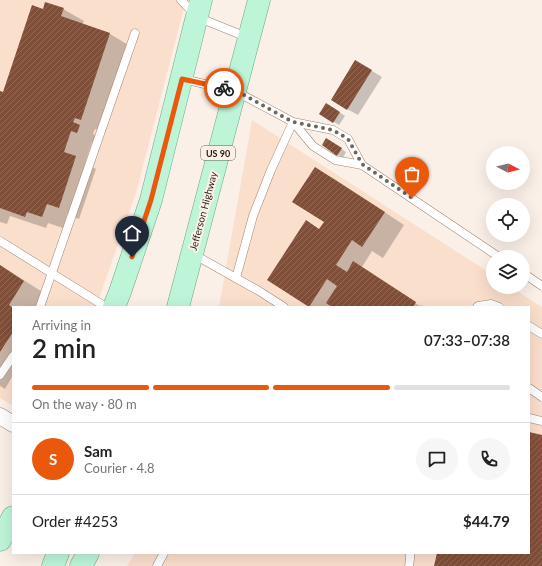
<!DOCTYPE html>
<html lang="en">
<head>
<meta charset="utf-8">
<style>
  :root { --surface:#fff; --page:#f6f6f6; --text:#222; --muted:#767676; --line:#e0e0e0; --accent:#ea580c }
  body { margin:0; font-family:Lato,sans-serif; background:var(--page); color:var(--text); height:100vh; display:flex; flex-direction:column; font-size:15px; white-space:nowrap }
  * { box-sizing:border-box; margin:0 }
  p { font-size:13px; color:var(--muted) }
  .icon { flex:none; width:22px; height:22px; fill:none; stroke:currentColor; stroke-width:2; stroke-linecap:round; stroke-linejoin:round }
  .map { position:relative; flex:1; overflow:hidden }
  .drawer { position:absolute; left:12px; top:306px; width:518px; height:248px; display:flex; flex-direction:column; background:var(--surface); border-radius:0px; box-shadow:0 4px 16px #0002 }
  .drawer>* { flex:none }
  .needle { width:26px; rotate:97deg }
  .fabs { position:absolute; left:486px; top:146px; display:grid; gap:8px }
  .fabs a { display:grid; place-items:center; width:44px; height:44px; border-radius:50%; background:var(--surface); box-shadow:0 4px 16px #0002; font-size:20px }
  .pin { position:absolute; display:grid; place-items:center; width:34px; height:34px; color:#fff; margin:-41px -17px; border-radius:50% 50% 50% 0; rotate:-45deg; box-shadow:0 0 4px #0007 }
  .pin .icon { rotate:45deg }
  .courier { position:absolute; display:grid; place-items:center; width:40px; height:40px; margin:-20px; border:3px solid #ea580c; border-radius:50%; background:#fff; color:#222; box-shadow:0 1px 5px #0007 }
  .overview em { font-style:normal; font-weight:600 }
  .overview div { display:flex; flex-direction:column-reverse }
  .overview { display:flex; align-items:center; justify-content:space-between; height:68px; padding:0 20px }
  h1 { font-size:26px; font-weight:600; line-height:30px }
  .bar { display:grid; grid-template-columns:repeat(4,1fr); gap:6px 4px; align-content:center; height:48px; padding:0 20px }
  .bar i { height:5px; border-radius:3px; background:var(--line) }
  .bar .current { background:var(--accent) }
  .bar p { grid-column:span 4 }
  .line { display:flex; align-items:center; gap:10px; padding:0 20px; border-top:1px solid var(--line) }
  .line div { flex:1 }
  .round { display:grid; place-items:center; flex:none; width:42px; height:42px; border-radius:21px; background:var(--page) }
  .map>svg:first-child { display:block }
  .built { fill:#fbdfcd }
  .shadow { fill:#0003 }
  .building { fill:url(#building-hatch) }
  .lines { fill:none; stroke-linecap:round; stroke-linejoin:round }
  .lane-casing { stroke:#9e8574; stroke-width:9 }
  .street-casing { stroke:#9e8574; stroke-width:17 }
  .primary-casing { stroke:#6ca484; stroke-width:23 }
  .lane { stroke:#fff; stroke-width:8 }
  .street { stroke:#fff; stroke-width:16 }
  .primary { stroke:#bef5d9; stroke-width:22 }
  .done { stroke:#6f665e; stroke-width:4; stroke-dasharray:0 7.2 }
  .route { stroke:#ea580c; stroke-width:5 }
  .labels { text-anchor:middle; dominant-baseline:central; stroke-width:4; stroke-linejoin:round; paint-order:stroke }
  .shield { fill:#fbf0e8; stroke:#645b54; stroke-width:1 }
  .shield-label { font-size:9px; font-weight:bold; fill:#241b14 }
  .street-label { font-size:10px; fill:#241b14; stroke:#fbf0e8 }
</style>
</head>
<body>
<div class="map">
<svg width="542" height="566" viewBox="0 0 542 566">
  <defs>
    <pattern id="building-hatch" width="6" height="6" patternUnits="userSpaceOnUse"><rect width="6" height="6" fill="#804f39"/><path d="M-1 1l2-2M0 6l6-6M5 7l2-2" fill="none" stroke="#8f6a59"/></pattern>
  </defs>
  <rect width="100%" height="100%" fill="#fbf0e8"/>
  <path class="built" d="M 0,0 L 186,0 L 136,193 L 96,307 L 13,307 L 13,406 L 0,398 Z
    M 252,120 L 493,275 L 493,287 L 511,287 L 542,307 L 542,566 L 127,566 L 135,553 L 529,553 L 529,307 L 219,307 Z"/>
  <path class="shadow" d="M 63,9 L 84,21 L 82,25 L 110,34 L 130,46 L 101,131 L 95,129 L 93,134 L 100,137 L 97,144 L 92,142 L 85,163 L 96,169 L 79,219 L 67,215 L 63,228 L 48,223 L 46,228 L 10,216 L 7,224 L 0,222 L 0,92 L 3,93 L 43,10 Z
    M 367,68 L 382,77 L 358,115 L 347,109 Z
    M 332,107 L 345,116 L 339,125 L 321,114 Z
    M 332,142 L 346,152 L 343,158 L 338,155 Z
    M 315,168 L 336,180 L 404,225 L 383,258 L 372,251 L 362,267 L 373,274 L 373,275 L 420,306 L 421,305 L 424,307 L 311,307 L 269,280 L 306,221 L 320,230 L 326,222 Z
    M 0,265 L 44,293 L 35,307 L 13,307 L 13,375 L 5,389 L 0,386 Z"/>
  <path class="building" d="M 45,2 L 64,8 L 61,16 L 110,33 L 81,120 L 75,118 L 73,122 L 80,125 L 77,133 L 71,131 L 64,152 L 76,156 L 59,208 L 47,204 L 42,217 L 27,212 L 25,217 L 0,208 L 0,91 L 3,92 L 32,5 L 43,9 Z
    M 355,60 L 372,70 L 347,110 L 331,100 Z
    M 326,103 L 340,112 L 333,123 L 319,114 Z
    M 326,138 L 342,148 L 337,156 L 322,145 Z
    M 315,167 L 385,212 L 362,247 L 352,240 L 336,265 L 347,272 L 353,261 L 416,302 L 413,307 L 332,307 L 326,303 L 337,286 L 327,279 L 309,307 L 267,280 L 306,220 L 319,229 L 324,222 L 292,202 Z
    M 0,265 L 24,281 L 9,305 L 13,308 L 13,332 L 0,352 Z
    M 529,432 L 542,435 L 542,566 L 434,566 L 437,553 L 529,553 Z"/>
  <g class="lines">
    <defs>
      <path id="lane" d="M 181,0 L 197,17 L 249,38
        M 183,79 L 235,91 L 293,122 L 333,130 L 348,139 L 362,165
        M 293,122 L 313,146 L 335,160 L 362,165 L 499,257
        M 0,241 L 106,307
        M 193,254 L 259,291 L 284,307
        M 523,273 L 542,286
        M 236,278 L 253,216 L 271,170 L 293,122
        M 40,307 L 135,33
        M 477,307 L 478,306 L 491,304 L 499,307
        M 529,326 L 542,334
        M 0,375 L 13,356
        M 529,388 L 542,397
        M 529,418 L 542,421
        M 157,566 L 164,553
        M 409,566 L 410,559 L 410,553"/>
      <path id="street" d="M 0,416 L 13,424"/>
      <path id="primary" d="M 114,307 L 120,292 L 151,200 L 201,0
        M 178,307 L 259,0
        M 0,540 L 13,517
        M 53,566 L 58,553
        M 81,566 L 88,553"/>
    </defs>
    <use href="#lane" class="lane-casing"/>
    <use href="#street" class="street-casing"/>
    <use href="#primary" class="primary-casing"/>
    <use href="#lane" class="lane"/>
    <use href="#street" class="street"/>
    <use href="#primary" class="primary"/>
  </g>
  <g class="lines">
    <path class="done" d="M 224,88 L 235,90 L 293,122 L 333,130 L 348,139 L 362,164 L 412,198"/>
    <path class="route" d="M 132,257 L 151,200 L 182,79 L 224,88"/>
  </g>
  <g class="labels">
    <rect class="shield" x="201" y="146" width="34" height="14" rx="3"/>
    <g class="shield-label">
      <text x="218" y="153">US 90</text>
    </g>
    <g class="street-label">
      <text transform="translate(203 211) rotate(-75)">Jefferson Highway</text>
    </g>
  </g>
</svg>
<div class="fabs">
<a><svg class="needle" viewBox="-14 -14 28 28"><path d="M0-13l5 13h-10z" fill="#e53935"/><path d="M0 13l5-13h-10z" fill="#767676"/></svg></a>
<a><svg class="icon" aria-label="locate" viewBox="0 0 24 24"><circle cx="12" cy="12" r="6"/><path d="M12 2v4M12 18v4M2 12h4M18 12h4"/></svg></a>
<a><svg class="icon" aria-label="layers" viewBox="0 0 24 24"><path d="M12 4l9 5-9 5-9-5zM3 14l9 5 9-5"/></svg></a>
</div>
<div class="pin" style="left:412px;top:198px;background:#ea580c"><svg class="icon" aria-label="bag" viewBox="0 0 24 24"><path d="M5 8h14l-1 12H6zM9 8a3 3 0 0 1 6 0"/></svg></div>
<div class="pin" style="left:132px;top:257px;background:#1f2937"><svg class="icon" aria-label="home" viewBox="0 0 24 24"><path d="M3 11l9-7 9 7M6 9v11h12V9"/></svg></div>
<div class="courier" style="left:224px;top:88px"><svg class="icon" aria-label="bike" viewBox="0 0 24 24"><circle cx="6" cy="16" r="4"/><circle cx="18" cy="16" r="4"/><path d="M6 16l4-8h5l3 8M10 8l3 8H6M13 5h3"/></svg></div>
<section class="drawer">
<div class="overview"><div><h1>2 min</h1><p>Arriving in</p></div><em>07:33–07:38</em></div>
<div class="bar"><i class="current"></i><i class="current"></i><i class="current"></i><i></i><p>On the way · 80 m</p></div>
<div class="line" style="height:72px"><b class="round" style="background:var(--accent);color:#fff">S</b><div><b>Sam</b><p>Courier · 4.8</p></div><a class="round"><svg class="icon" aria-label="chat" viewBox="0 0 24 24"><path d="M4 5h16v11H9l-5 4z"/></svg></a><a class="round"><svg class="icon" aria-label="phone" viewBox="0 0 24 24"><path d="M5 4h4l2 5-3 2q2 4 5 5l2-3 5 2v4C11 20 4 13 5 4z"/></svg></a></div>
<div class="line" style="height:52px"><div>Order #4253</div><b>$44.79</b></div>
</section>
</div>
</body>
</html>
